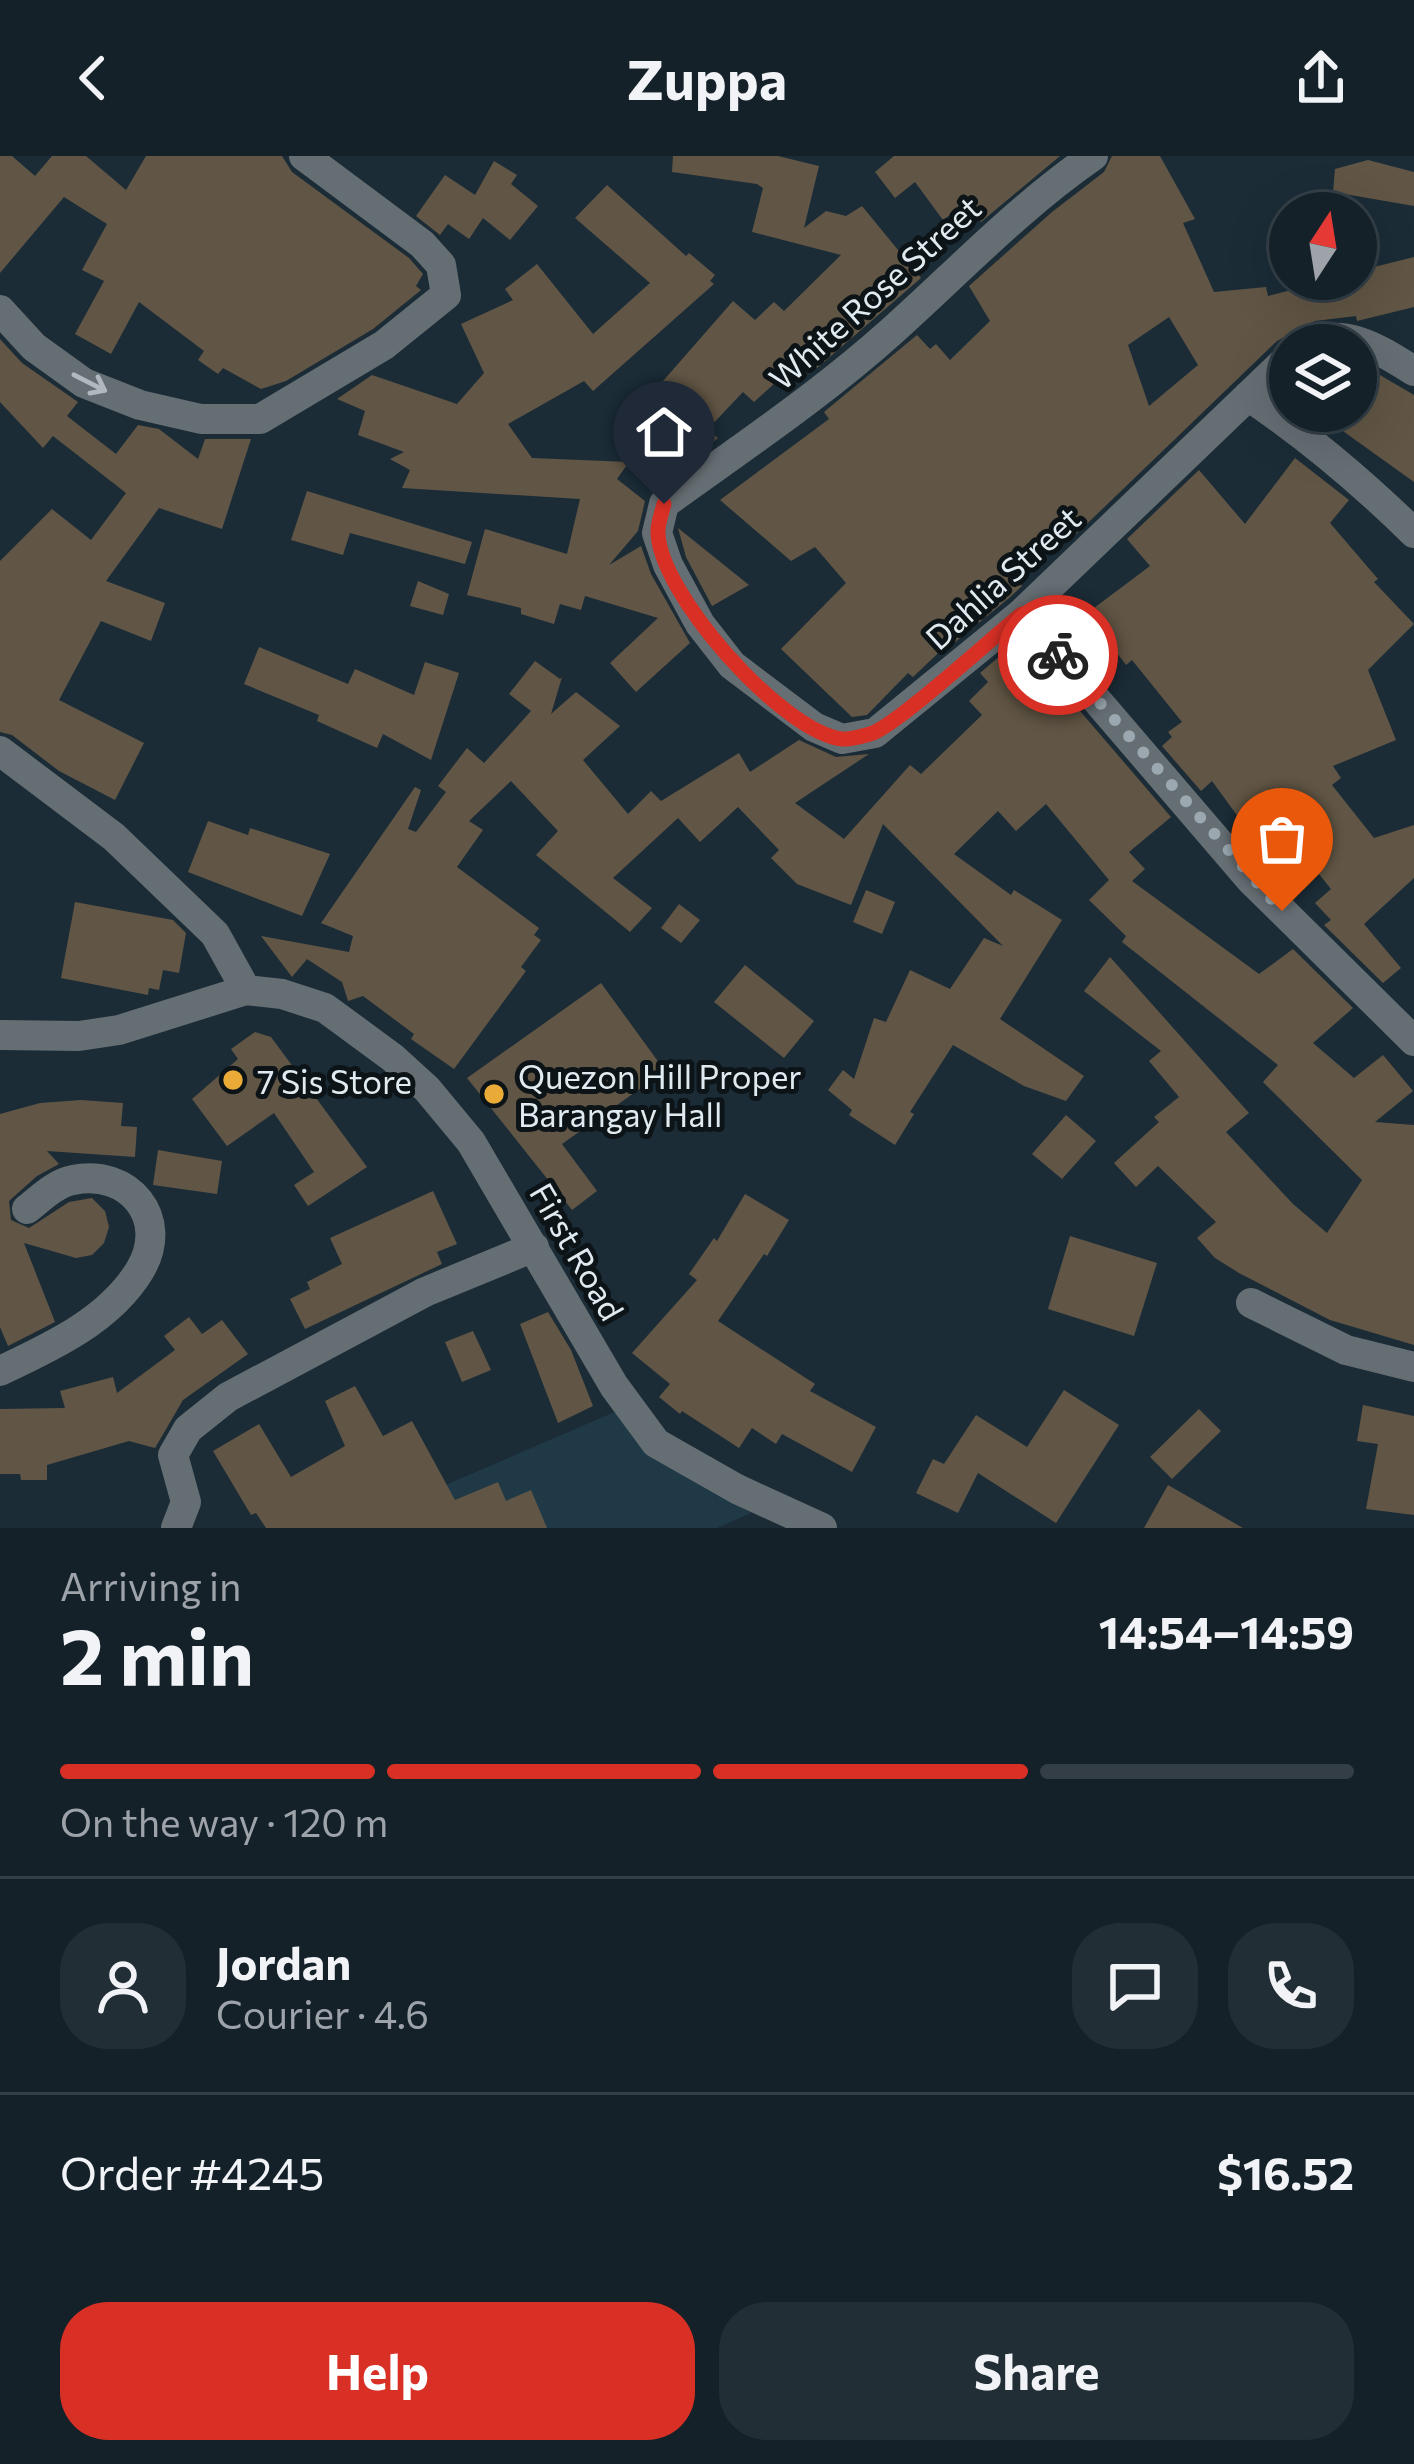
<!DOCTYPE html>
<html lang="en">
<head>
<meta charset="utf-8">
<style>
  :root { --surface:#142129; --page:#212e35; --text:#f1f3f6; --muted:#9da3a8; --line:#333e46; --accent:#d93025 }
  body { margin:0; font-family:Commissioner,sans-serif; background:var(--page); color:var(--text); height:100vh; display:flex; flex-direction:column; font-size:45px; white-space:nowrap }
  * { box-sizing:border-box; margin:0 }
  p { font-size:39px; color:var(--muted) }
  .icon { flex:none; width:66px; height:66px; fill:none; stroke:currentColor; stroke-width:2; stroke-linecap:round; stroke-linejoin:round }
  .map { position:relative; height:1372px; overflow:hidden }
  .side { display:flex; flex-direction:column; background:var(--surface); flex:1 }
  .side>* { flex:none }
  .needle { width:78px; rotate:12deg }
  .tools { position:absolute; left:1269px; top:36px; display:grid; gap:24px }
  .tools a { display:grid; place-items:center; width:108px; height:108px; border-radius:50%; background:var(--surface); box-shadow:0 12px 48px #0002,0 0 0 3px var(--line); font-size:60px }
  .pin { position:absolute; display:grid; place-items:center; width:102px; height:102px; color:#fff; margin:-123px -51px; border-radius:50% 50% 50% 0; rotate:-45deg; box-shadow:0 0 12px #0007 }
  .pin .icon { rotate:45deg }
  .courier { position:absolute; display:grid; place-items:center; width:120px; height:120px; margin:-60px; border:9px solid #d93025; border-radius:50%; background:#fff; color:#222; box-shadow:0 3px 15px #0007 }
  .summary em { font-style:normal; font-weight:700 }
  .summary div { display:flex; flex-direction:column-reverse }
  .summary { display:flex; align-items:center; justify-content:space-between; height:204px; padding:0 60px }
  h1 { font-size:78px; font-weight:700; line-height:90px }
  .bar { display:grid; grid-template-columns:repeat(4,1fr); gap:18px 12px; align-content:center; height:144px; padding:0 60px }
  .bar i { height:15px; border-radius:9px; background:var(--line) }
  .bar .selected { background:var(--accent) }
  .bar p { grid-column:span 4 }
  .line { display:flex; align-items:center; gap:30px; padding:0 60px; border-top:3px solid var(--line) }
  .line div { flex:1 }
  .round { display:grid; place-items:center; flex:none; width:126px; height:126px; border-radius:48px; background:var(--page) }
  .action { display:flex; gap:24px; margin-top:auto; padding:24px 60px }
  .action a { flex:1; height:138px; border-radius:48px; background:var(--accent); color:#fff; font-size:48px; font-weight:700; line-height:138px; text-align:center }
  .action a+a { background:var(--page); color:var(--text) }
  header { display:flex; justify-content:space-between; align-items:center; height:156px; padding:0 60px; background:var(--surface); font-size:54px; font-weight:700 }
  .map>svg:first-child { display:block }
  .built { fill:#203946 }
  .building { fill:#615645; fill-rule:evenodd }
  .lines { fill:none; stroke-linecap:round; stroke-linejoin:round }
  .minor { stroke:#656e73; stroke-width:30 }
  .oneway { stroke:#afb9bf }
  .done { stroke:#9ba8b0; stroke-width:12; stroke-dasharray:0 21.6 }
  .route { stroke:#d93025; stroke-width:15 }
  .poi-dot { fill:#eaaa38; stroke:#0c1418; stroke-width:4.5 }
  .labels { text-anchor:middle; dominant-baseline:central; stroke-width:10; stroke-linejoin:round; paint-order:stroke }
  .street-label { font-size:33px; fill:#e0ebf1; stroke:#0c1418 }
  .poi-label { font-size:33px; fill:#e0ebf1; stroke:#0c1418; text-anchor:start }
</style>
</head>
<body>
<header><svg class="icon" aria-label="back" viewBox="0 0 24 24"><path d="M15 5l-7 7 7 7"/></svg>Zuppa<svg class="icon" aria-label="share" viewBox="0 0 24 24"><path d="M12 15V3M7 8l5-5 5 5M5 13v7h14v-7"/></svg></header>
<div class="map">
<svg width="1414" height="1372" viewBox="0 0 1414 1372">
  <rect width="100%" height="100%" fill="#1b2c37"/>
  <path class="built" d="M 617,1255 L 643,1293 L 751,1357 L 717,1372 L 346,1372 Z"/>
  <path class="building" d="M 0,0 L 12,0 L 35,20 L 52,0 L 86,0 L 126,34 L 146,0 L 282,0 L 292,16 L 409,102 L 423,118 L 416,130 L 421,134 L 373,173 L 286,225 L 261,233 L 223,212 L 218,218 L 198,204 L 204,195 L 139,146 L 111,198 L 75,178 L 104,125 L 82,114 L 107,68 L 64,41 L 0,117 Z
    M 673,0 L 778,0 L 819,10 L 804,72 L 826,55 L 846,60 L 862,50 L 921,122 L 817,212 L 806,199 L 754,246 L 743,236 L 708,273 L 718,282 L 682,311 L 628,265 L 733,145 L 755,164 L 774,146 L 784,155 L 841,99 L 752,76 L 763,32 L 757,28 L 672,16 Z
    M 894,0 L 1060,0 L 981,66 L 966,47 L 943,64 L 915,26 L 895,42 L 875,16 Z
    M 1112,0 L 1160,0 L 1195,63 L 1183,67 L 1214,136 L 1266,131 L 1268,140 L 1333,123 L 1368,123 L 1366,113 L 1414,101 L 1414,151 L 1357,165 L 1356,160 L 1315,165 L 1277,185 L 1068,386 L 1061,379 L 1015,422 L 1022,430 L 1009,442 L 954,487 L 952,484 L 913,521 L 908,517 L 867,559 L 852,561 L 781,493 L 846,427 L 815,391 L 791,405 L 720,344 L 829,263 L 824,256 L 917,179 L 930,193 L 936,188 L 950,204 L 990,165 L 969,130 L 1052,56 L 1104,16 ZM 1169,161 L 1198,209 L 1149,250 L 1128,189 Z
    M 1368,4 L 1414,16 L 1414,50 L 1333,36 L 1335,13 Z
    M 494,5 L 517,19 L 511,28 L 538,50 L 510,84 L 483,62 L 469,83 L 448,68 L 440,79 L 416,60 L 445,19 L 475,39 Z
    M 607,29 L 686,100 L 689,97 L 715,119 L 710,125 L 714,128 L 593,235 L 584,225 L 508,268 L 532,302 L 629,306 L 617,323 L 645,345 L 638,375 L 609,409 L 641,390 L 651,418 L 690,487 L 636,536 L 610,507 L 658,462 L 585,440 L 581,454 L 560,448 L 554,468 L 521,458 L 521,452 L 467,439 L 485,373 L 567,398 L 580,343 L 402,332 L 410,314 L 390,303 L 404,296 L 358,279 L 365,255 L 337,243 L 372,219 L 457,248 L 484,217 L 461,168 L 513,144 L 505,133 L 537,108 L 593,178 L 650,127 L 575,62 Z
    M 0,183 L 22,207 L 78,246 L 67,260 L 116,298 L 138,269 L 159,273 L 198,303 L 205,283 L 251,283 L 222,373 L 159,352 L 106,425 L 165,447 L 151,485 L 101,465 L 59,544 L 144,587 L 115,644 L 59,615 L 12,579 L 0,576 L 0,405 L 52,353 L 91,384 L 126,337 L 53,280 L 43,292 L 0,246 Z
    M 1356,205 L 1414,239 L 1414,326 L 1315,255 L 1356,255 Z
    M 1295,302 L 1349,344 L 1330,367 L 1378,423 L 1374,426 L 1414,468 L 1368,514 L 1396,584 L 1333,610 L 1341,622 L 1332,629 L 1374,682 L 1414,669 L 1414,722 L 1364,768 L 1401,812 L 1383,827 L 1324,769 L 1331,764 L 1315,747 L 1331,733 L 1278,667 L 1255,684 L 1212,625 L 1201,635 L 1162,590 L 1172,581 L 1168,576 L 1182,566 L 1132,504 L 1126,509 L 1114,493 L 1105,500 L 1078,464 L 1150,410 L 1127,383 L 1199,314 L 1245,368 Z
    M 307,335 L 472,386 L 465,408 L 350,377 L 343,399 L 291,384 Z
    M 678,372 L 749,429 L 712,450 L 686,401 Z
    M 418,425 L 449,438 L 443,459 L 410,450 Z
    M 259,491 L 348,528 L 355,513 L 414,539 L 425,506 L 459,517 L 431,604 L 383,578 L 377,592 L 317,565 L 319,559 L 244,528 Z
    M 1001,499 L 1035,535 L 1050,520 L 1171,661 L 1129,696 L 1145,713 L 1132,725 L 1259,818 L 1293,793 L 1353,852 L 1313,887 L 1354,922 L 1383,899 L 1413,935 L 1375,966 L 1414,969 L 1414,1189 L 1330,1164 L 1239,1117 L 1215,1102 L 1197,1082 L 1216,1066 L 1158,1010 L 1136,1031 L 1114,1007 L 1159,966 L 1154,961 L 1179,941 L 1149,905 L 1161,895 L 1084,835 L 1110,801 L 1249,957 L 1226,976 L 1293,1048 L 1327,1077 L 1362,1024 L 1263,926 L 1278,909 L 1122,786 L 1126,780 L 1089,744 L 1109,724 L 1046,648 L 1016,675 L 998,655 L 954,698 L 1011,739 L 1014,734 L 1062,764 L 1000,863 L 1084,920 L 1066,945 L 1024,930 L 953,889 L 910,956 L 914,958 L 895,989 L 849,959 L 852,954 L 828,934 L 843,914 L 854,923 L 874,862 L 886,866 L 910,814 L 950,833 L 984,782 L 1003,790 L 883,668 L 851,749 L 797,728 L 771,702 L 779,694 L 738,651 L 700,686 L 678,662 L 613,722 L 652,752 L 630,776 L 536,699 L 558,675 L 511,625 L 469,665 L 483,674 L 457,711 L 539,772 L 534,779 L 541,784 L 521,811 L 526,815 L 454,913 L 411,883 L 414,878 L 363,840 L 348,845 L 342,826 L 307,803 L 292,821 L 261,780 L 349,796 L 353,780 L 321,767 L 415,631 L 421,634 L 408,673 L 416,676 L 446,636 L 438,630 L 467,592 L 484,607 L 531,555 L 509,538 L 535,505 L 560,523 L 562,521 L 551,558 L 576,536 L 620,570 L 583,604 L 628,658 L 651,635 L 661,645 L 739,597 L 750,616 L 799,584 L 836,601 L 869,598 L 795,647 L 844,683 L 910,609 L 921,618 L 982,559 L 969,545 L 988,526 L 980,517 Z
    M 208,665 L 248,679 L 250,672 L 330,698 L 302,760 L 188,716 Z
    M 866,734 L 895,746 L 882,778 L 853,766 Z
    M 75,746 L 173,764 L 186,777 L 179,817 L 163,814 L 159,834 L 149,832 L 148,839 L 61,822 Z
    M 679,748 L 700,764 L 681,787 L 661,772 Z
    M 745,809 L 814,865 L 784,902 L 714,846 Z
    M 601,827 L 665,915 L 562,988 L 597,1035 L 572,1054 L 467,922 Z
    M 255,876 L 271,881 L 367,1011 L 308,1050 L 294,1029 L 314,1016 L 274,957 L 227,990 L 192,943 L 238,903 L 231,893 Z
    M 81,944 L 123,947 L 121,970 L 137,971 L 135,1001 L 47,995 L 59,1008 L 37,1020 L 9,1045 L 11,1064 L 29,1072 L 69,1046 L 92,1042 L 105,1055 L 109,1071 L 104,1087 L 92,1099 L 76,1102 L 24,1087 L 55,1166 L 8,1190 L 0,1171 L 0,958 L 40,947 Z
    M 1066,959 L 1096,985 L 1062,1023 L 1032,998 Z
    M 158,994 L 222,1005 L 217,1038 L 153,1029 Z
    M 433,1035 L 457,1088 L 437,1096 L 442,1108 L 305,1173 L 290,1143 L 310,1133 L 307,1126 L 342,1108 L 330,1082 Z
    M 745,1038 L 789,1064 L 767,1100 L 764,1098 L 718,1165 L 815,1228 L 810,1235 L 876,1271 L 852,1316 L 782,1278 L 776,1288 L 752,1272 L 739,1292 L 682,1255 L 680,1258 L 659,1241 L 670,1228 L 632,1197 L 697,1124 L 689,1118 L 714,1082 L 717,1085 Z
    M 1070,1080 L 1157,1107 L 1134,1180 L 1048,1153 Z
    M 548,1156 L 571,1194 L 593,1250 L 558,1267 L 520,1168 Z
    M 189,1161 L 202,1178 L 222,1164 L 248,1198 L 183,1244 L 155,1292 L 129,1285 L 47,1309 L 47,1324 L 21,1324 L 20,1318 L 0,1318 L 0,1253 L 65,1252 L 60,1235 L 113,1221 L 117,1237 L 175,1194 L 164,1180 Z
    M 473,1175 L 491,1214 L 462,1226 L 445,1186 Z
    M 355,1230 L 383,1280 L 412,1265 L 455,1344 L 498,1326 L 506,1345 L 531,1334 L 547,1372 L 266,1372 L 256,1357 L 251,1359 L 213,1295 L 259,1268 L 291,1321 L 345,1290 L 325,1245 Z
    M 1064,1234 L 1119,1269 L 1056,1367 L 978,1317 L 958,1357 L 916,1337 L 933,1303 L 944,1308 L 976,1259 L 1027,1291 Z
    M 1363,1249 L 1414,1260 L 1414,1359 L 1366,1353 L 1378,1288 L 1357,1285 Z
    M 1199,1253 L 1221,1275 L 1172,1323 L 1150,1301 Z
    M 1168,1329 L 1243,1372 L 1144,1372 Z"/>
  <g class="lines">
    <path class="minor" d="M 1093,0 C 1018,52 959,115 892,175 C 821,239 741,292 664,348 L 657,377 L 668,409 L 700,468 L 732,509 L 814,571 L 842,583 L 875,577 L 1022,457 L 1290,200
      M 0,154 L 34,191 L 84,227 L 140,249 L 201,263 L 260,263 L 384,189 L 446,139 L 441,109 L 422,88 L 304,0
      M 1307,189 C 1345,169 1382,195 1414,215
      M 1248,240 C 1309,281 1362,326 1414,377
      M 1022,457 L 1250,723 L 1414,885
      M 0,595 L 114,681 L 215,778 L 246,834
      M 0,879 L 79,880 L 119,874 L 246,834 L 282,838 L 325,852 L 393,902 L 427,933 L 471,986 L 614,1230 L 656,1287 L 737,1333 L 822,1372
      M 1251,1147 L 1346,1194 L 1414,1211
      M 0,1215 C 51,1191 110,1164 140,1114 C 171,1062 128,1012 73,1024 C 56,1027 41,1042 27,1053
      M 176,1372 L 186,1346 L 173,1299 L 188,1273 L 228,1241 L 425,1136 L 534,1091"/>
  </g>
  <defs><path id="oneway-shaft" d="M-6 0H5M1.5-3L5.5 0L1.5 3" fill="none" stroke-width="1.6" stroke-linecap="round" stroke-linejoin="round" transform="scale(3)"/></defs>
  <use class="oneway" href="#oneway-shaft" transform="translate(90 227) rotate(27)"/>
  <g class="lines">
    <path class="done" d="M 1058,499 L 1282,755"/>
    <path class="route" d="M 664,348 C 662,356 658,367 658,375 C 657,435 782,576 842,583 C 849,584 863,580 870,578 C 894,572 995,479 1022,458 L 1058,499"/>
  </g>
  <g class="poi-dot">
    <circle cx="233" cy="924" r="12"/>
    <circle cx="494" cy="938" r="12"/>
  </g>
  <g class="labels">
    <g class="street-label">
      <text transform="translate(874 136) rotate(-42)">White Rose Street</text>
      <text transform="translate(1002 421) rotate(-42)">Dahlia Street</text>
      <text transform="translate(578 1095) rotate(60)">First Road</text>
    </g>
    <g class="poi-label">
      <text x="518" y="919">Quezon Hill Proper<tspan x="518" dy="38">Barangay Hall</tspan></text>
      <text x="257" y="924">7 Sis Store</text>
    </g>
  </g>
</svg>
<div class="tools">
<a><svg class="needle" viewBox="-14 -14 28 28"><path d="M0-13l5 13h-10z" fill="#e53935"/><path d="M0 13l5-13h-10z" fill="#9da3a8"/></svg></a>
<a><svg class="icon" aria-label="layers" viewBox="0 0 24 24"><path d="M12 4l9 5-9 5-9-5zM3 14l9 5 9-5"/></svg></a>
</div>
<div class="pin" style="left:1282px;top:755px;background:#ea580c"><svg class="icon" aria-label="bag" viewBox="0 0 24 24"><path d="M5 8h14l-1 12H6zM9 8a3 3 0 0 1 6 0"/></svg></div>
<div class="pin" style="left:664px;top:348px;background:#1f2937"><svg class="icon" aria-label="home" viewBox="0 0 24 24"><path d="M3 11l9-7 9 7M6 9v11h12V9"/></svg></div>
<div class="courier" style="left:1058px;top:499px"><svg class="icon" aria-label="bike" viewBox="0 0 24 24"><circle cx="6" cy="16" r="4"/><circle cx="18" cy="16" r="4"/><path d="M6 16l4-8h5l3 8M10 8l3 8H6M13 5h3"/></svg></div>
</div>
<section class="side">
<div class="summary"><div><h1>2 min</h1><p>Arriving in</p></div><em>14:54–14:59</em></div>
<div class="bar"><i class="selected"></i><i class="selected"></i><i class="selected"></i><i></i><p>On the way · 120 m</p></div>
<div class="line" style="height:216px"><a class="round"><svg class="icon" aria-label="person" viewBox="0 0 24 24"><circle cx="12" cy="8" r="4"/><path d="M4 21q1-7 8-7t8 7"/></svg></a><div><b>Jordan</b><p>Courier · 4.6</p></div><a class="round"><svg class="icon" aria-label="chat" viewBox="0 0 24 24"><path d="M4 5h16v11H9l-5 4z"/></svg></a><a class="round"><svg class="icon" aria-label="phone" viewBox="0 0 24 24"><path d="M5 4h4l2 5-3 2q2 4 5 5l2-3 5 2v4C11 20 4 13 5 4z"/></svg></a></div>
<div class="line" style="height:156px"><div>Order #4245</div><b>$16.52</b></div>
<div class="action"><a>Help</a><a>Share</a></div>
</section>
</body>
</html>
